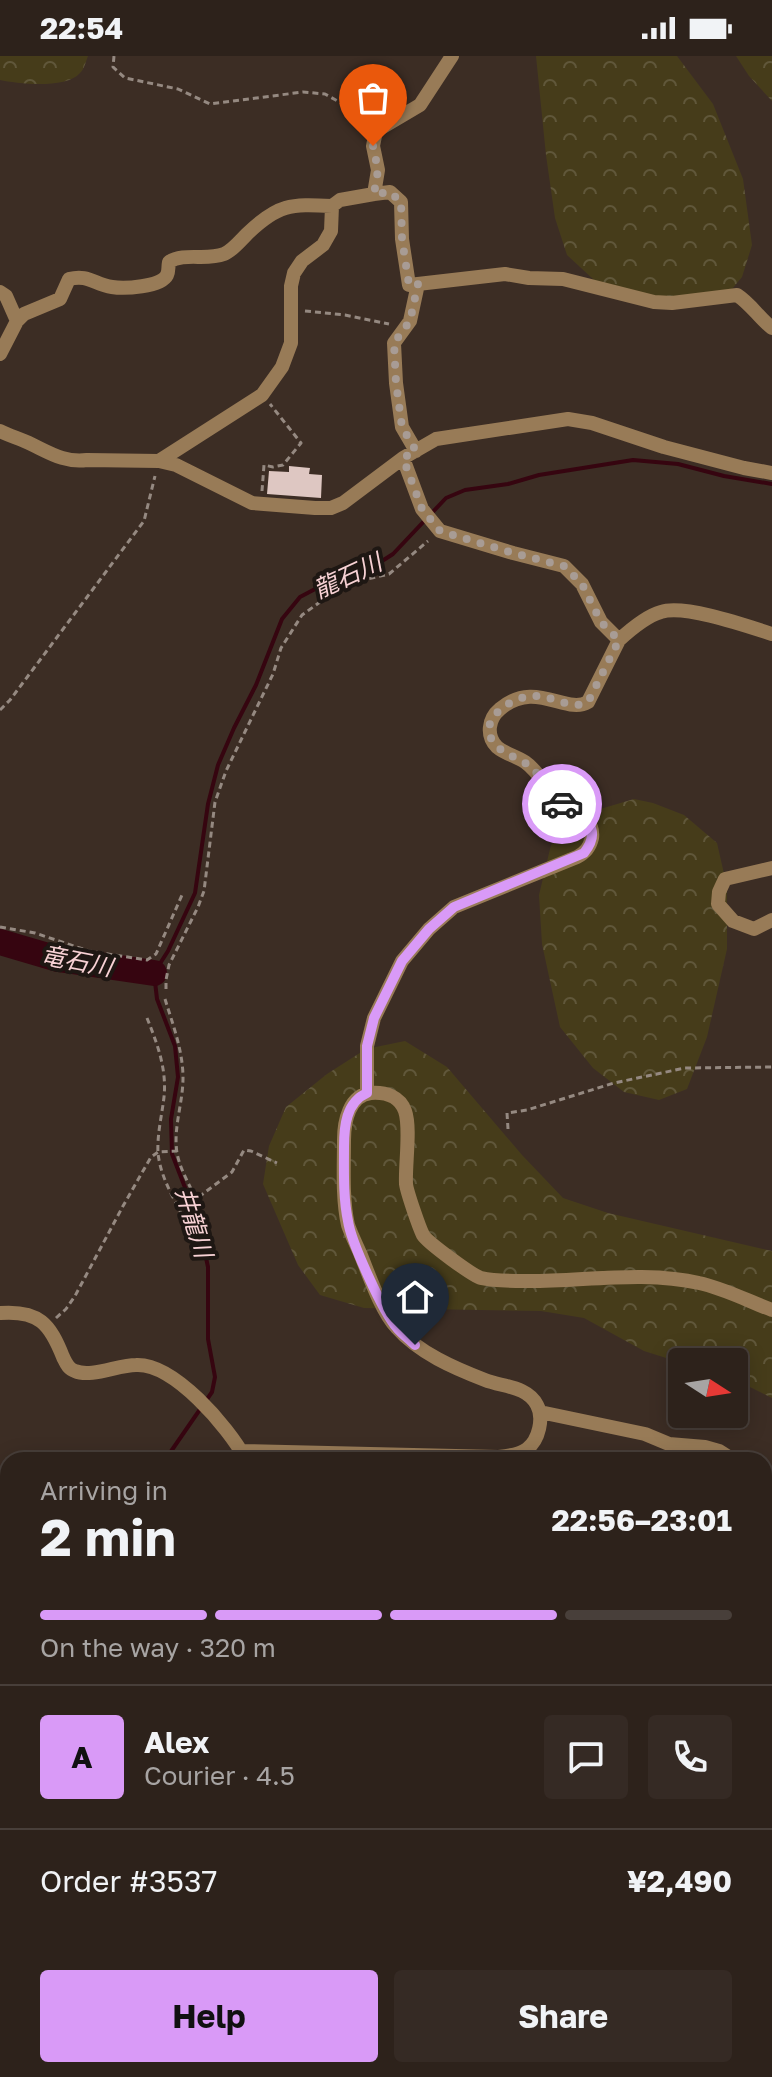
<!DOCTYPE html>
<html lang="en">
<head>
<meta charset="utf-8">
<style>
  :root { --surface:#2d221b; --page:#352a24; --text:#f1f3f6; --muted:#a7a4a3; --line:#483f3a; --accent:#d99af7 }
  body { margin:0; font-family:"Golos Text","Noto Sans JP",sans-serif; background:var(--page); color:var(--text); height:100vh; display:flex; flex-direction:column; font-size:30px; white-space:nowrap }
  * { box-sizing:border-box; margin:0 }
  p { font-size:26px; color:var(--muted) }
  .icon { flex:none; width:44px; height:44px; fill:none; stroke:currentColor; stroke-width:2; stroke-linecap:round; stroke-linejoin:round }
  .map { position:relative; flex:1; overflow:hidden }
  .side { position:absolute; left:0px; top:1396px; width:772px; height:626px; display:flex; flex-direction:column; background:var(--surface); border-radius:24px 24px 0 0; box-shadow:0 4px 20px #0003,0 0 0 2px var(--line) }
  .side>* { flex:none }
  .needle { width:52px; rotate:102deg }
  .buttons { position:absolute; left:668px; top:1292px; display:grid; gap:16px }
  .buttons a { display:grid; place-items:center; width:80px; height:80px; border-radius:8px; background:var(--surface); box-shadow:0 4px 20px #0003,0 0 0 2px var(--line); font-size:40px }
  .pin { position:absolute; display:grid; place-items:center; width:68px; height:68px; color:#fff; margin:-82px -34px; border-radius:50% 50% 50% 0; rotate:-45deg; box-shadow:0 0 8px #0007 }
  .pin .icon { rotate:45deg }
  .courier { position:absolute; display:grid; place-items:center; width:80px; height:80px; margin:-40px; border:6px solid #d99af7; border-radius:50%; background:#fff; color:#222; box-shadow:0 2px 10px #0007 }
  .overview em { font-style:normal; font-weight:700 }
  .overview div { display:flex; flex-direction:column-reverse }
  .overview { display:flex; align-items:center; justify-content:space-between; height:136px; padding:0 40px }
  h1 { font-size:52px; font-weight:700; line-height:60px }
  .bar { display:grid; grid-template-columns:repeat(4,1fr); gap:12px 8px; align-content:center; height:96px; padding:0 40px }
  .bar i { height:10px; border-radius:6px; background:var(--line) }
  .bar .selected { background:var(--accent) }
  .bar p { grid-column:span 4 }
  .line { display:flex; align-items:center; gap:20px; padding:0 40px; border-top:2px solid var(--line) }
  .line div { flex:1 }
  .round { display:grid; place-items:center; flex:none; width:84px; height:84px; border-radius:8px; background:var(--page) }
  .primary-button { display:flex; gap:16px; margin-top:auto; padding:16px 40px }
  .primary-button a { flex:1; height:92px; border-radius:8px; background:var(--accent); color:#111; font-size:32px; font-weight:700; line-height:92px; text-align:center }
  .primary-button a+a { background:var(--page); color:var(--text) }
  .status { display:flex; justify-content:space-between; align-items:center; height:56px; padding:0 40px; background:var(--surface); direction:ltr }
  .status svg { height:22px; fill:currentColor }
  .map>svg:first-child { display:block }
  .forest { fill:url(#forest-crowns) }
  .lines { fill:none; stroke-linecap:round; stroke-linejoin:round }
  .stream { stroke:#360510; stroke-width:4 }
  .river { stroke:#360510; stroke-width:26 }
  .building { fill:#dec7c2 }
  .path { stroke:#958981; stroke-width:3; stroke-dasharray:6 4; stroke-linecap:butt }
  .street { stroke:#987b57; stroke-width:14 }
  .done { stroke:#a89c95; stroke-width:8; stroke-dasharray:0 14.4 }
  .route { stroke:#d99af7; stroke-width:10 }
  .labels { text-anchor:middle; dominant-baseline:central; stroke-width:8; stroke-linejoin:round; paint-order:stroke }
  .water-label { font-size:24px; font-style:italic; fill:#f8d2d5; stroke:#1e1713 }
</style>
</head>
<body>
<div class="status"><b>22:54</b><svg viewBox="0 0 49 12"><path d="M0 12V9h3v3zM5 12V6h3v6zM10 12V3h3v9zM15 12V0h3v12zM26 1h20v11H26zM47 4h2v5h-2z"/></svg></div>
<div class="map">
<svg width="772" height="2021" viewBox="0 0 772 2021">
  <defs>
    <pattern id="forest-crowns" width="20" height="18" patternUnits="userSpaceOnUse" patternTransform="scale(2)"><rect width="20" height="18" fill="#463c1a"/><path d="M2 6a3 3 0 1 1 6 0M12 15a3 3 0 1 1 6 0" fill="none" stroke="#60573a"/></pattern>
  </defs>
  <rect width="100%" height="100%" fill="#3c2d24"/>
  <path class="forest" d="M 0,0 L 88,0 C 86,5 84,14 80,17 C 66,33 19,28 0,24 Z
    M 536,0 L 677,0 L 713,48 L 743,123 L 752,189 L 742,221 L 723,244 L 694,251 L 606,235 L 567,199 L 555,162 L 546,99 Z
    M 736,0 L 772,0 L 772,45 L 749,20 Z
    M 634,743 L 653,747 L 684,759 L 717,787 L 727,831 L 727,893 L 707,981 L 687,1033 L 659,1044 L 624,1036 L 593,1012 L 560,971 L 542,888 L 539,839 L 551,789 L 580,759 Z
    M 405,985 L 447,1011 L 522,1099 L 563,1142 L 608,1157 L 772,1195 L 772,1342 L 734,1323 L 734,1306 L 682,1307 L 644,1295 L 584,1262 L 541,1255 L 364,1252 L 320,1239 L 298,1209 L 263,1128 L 269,1090 L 286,1051 L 327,1018 L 366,993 Z
    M 772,1493 L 772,1602 L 764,1607 L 764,1495 Z
    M 764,1837 L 772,1838 L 772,2021 L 643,2021 L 627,2014 L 764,2014 Z"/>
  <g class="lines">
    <path class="stream" d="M 165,1404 L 212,1336 L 215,1321 L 208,1283 L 208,1211 L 198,1165 L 172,1098 L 171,1063 L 178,1021 L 175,990 L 157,943 L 154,917 L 168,895 L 195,837 L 208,748 L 218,709 L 234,672 L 256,629 L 282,563 L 300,541 L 334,523 L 368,514 L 393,498 L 446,442 L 465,434 L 508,428 L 539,419 L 633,404 L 678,408 L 724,420 L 772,428
      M 338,2014 L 355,2021"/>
    <path class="river" d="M 0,886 L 58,903 L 154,917"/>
  </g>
  <path class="building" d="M 289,410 L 310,412 L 309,418 L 322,419 L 321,442 L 267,438 L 269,415 L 289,416 Z"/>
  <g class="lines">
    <path class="path" d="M 114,0 L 113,11 L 125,22 L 178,33 L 210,48 L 303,36 L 325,38 L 343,48 L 367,68
      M 305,255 L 345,259 L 389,268
      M 262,435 L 264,409 L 273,411 L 283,409 L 301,387 L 270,348
      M 0,654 L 10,644 L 144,465 L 155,420
      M 0,871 L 35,877 L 89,895 L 147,904 L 156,898 L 182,839
      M 166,933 L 166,924 L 169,909 L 198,851 L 204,835 L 215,746 L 226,715 L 273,618 L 281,592 L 302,559 L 330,539 L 363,524 L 389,518 L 428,485
      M 165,943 C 173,969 183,995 183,1022 C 183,1047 173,1072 177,1097 C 180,1113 189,1128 196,1143 L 232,1116 L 244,1094 L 251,1095 L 277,1107
      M 147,962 C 157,987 167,1013 164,1041 C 162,1059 157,1078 158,1097 C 162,1136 193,1164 196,1202
      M 508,1073 L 507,1057 L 527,1054 L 614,1027 L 685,1012 L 772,1011
      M 56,1262 L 66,1253 L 75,1240 L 123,1150 L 151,1101 L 158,1096 L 177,1095
      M 764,1675 L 772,1674
      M 0,1839 L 2,1840 L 8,1835
      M 0,2006 L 14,2021"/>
    <path class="street" d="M 452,0 L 420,49 L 376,75 L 373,90 L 378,114 L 374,138 L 390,136 L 401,146 L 402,183 L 409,229 L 505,218 L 529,222 L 563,223 L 654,246 L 672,247 L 737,239 C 751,248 759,262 772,272
      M 0,236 L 6,240 L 17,265
      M 0,298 L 17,265 L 24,258 L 60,243 L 69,223 C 88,218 94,228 112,231 C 124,233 161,231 167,219 C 169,215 168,211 169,206 C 184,196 206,205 224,198 C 232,195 240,185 247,178 C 278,148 290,148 332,150
      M 0,375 C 10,380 21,383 31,388 C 50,397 65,407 87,404 L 159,405 L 176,409 L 252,447 L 315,452 L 331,452 L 343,447 L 403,402 L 436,383 L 568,363 L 592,367 L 664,391 L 744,412 L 772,417
      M 416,395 L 402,371 L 396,327 L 394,287 L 410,265 L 418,228
      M 403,402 L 422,453 L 440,475 L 513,497 L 564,510 L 582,528 L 601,566 L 619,584 C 630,574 646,560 661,556 C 684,548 747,570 772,578
      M 159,405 L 262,339 L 282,311 L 291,287 L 291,230 L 294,217 L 302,205 L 323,189 L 331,175 L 332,150 L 340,144 L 374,138
      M 772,812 L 725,823 L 719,836 L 718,848 L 733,865 L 754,873 L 772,864
      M 367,1037 L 367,990 L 374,962 L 402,905 L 429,873 L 454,851 L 577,801 C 585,797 590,791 592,782 C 595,760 570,756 557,743 C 546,731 538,715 525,706 C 516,700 505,698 497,691 C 486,680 488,663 500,653 C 535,623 566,659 588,646 L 619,584
      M 0,1257 C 39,1254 50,1268 63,1301 C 66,1307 68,1313 75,1315 C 91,1322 118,1309 136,1309 C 174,1307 228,1371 245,1402
      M 540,1356 L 645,1378 L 669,1388 L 705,1391 L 719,1395 L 733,1404
      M 241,1395 L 498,1401 C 508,1400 519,1399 527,1393 C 539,1384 544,1362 537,1349 C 527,1330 503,1331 485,1324 C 454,1312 419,1297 397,1272 C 381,1255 369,1219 360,1197 C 356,1188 351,1178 348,1169 C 342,1143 344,1110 344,1084 C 344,1066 349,1039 371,1037 C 386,1036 400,1041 405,1055 C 411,1072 405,1108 406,1128 C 407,1136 419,1171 423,1179 C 428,1187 473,1220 481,1222 C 494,1225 510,1225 524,1225 C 580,1226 643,1214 699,1227 C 723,1232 748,1245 772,1254
      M 764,1436 L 772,1444
      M 764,1461 L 772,1462
      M 764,1549 L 772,1535
      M 581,2014 L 590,2021"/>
  </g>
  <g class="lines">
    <path class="done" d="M 373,90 L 378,114 L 374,138 L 390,136 L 401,146 L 402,183 L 409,229 L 418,228 L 410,265 L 394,287 L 396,327 L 402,371 L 416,395 L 403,402 L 422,453 L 440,475 L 513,497 L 564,510 L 582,528 L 601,566 L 619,584 L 588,646 C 571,655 552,639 534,640 C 511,640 471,667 498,691 C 508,701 524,703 534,714 C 544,725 552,738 562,748"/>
    <path class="route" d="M 415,1289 C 409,1283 402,1278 397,1272 C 383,1256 351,1186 348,1165 C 343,1141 344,1115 344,1091 C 344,1071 346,1046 367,1037 L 367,990 L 374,962 L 402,905 L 429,873 L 454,851 L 584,797 C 604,772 583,759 562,748"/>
  </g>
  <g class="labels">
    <g class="water-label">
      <text transform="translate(347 519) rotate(-25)">龍石川</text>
      <text transform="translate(77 904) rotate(11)">竜石川</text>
      <text transform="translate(195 1166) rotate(73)">井龍川</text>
    </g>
  </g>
</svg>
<div class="buttons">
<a><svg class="needle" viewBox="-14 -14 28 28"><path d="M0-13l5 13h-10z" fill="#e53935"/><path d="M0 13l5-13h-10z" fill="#a7a4a3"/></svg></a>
</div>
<div class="pin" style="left:373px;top:90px;background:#ea580c"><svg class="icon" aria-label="bag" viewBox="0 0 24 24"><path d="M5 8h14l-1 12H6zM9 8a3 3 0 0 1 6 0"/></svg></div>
<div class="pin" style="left:415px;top:1289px;background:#1f2937"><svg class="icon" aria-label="home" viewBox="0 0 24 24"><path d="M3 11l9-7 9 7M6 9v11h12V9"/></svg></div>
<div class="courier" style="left:562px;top:748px"><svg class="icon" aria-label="car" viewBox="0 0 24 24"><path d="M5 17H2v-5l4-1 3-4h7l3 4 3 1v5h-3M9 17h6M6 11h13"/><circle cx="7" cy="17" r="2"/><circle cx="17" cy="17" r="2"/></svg></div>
<section class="side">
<div class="overview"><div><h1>2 min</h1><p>Arriving in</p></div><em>22:56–23:01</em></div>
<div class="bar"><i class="selected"></i><i class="selected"></i><i class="selected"></i><i></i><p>On the way · 320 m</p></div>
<div class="line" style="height:144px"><b class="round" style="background:var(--accent);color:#111">A</b><div><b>Alex</b><p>Courier · 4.5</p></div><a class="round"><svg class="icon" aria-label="chat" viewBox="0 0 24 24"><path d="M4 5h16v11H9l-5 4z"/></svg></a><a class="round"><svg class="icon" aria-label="phone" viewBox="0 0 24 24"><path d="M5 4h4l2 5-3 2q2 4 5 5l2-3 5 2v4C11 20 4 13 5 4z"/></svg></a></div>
<div class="line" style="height:104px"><div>Order #3537</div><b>¥2,490</b></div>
<div class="primary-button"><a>Help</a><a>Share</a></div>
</section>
</div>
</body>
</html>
